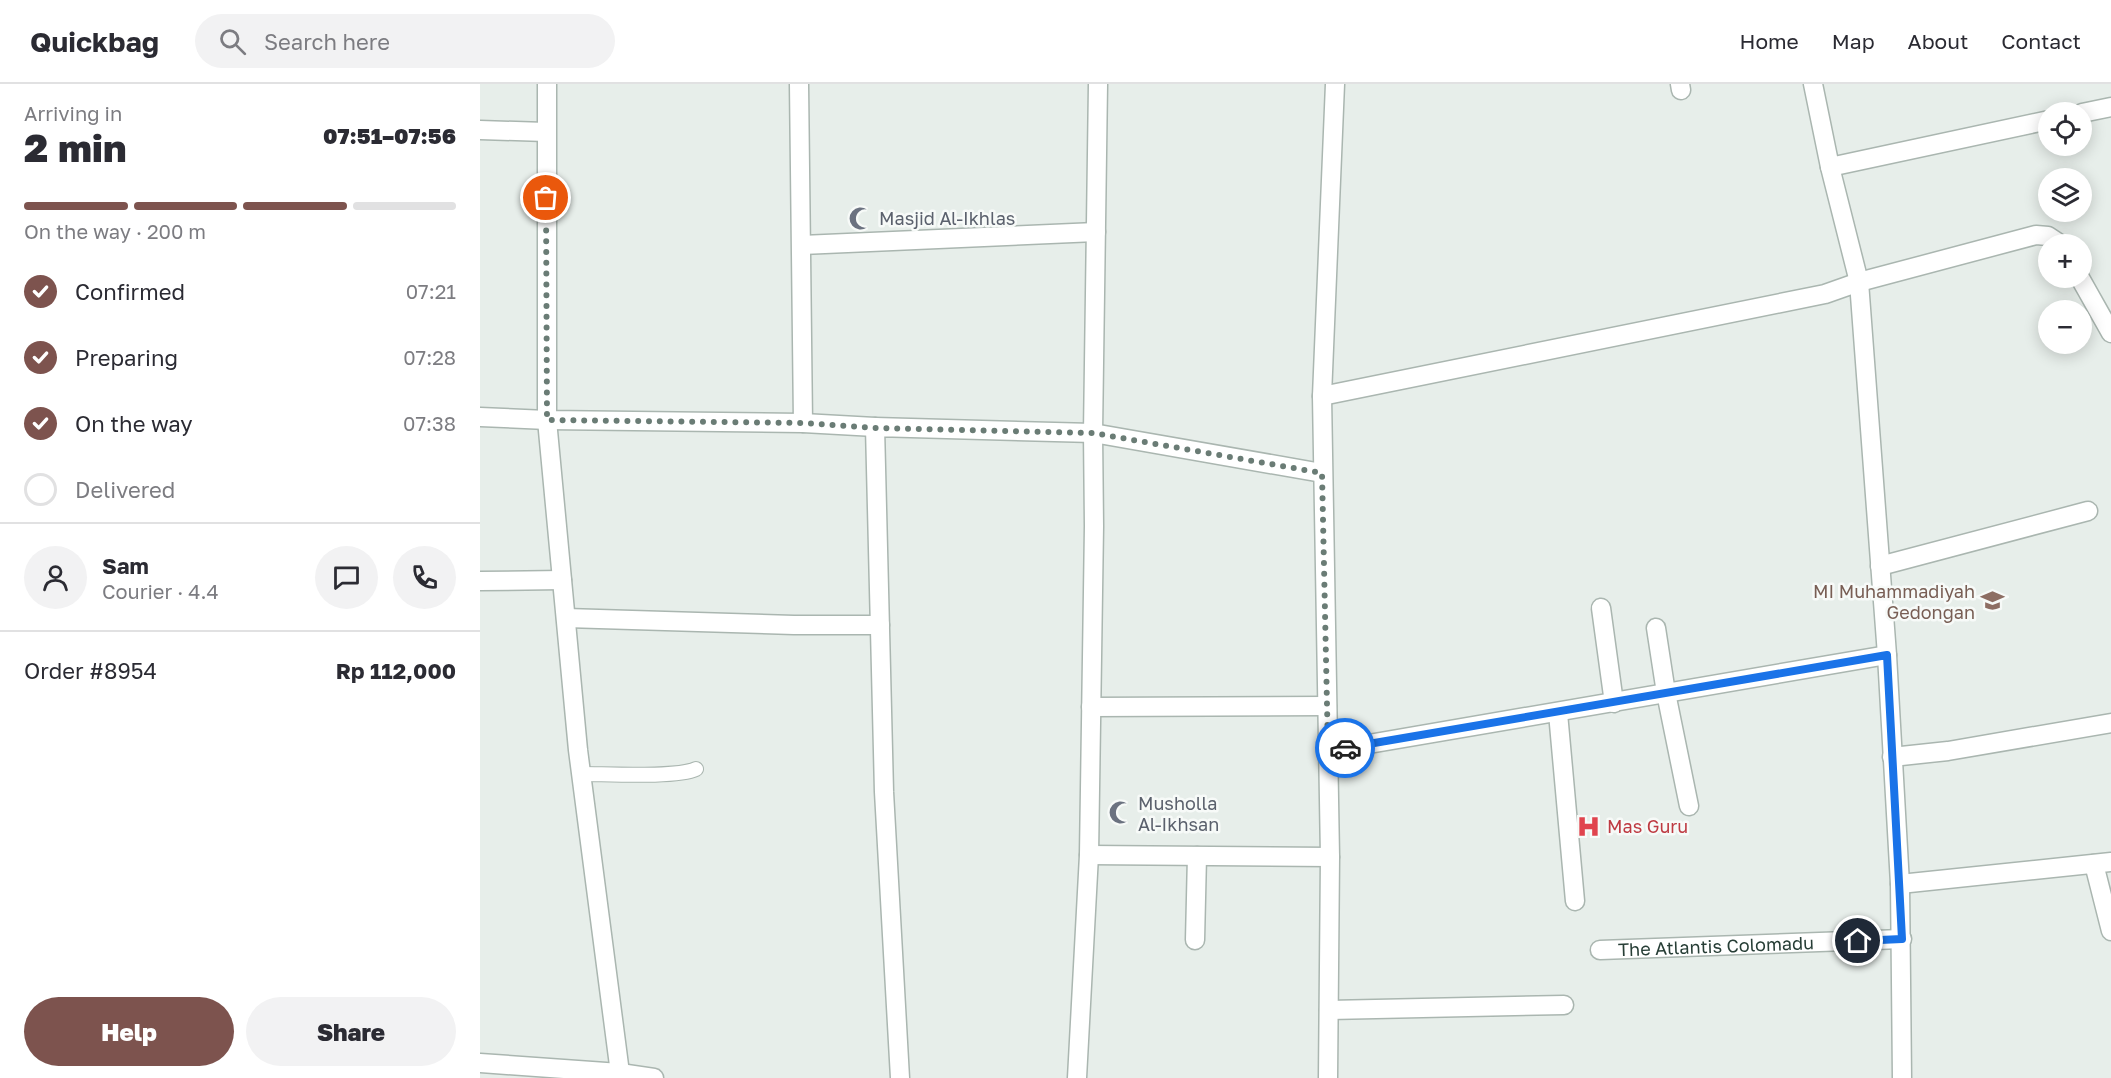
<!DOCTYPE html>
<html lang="en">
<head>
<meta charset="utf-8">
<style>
  :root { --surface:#fff; --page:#f2f2f3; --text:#2b2b33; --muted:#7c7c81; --line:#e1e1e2; --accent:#7d534e }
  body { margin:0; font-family:"Golos Text",sans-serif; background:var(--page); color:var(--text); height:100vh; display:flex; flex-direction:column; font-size:22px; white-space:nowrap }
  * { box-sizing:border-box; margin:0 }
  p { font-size:20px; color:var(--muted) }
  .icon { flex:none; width:33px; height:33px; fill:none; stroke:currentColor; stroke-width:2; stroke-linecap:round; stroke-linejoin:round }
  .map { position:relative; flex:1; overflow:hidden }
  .panel { display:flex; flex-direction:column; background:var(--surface); width:480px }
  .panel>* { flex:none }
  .fabs { position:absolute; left:1558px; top:18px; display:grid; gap:12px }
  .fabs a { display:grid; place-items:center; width:54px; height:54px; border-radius:50%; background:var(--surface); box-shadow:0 3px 15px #0003; font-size:30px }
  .pin { position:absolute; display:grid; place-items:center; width:51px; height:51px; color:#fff; margin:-26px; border:3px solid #fff; border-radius:50%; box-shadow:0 2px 6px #0007 }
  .courier { position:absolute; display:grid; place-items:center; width:60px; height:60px; margin:-30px; border:4px solid #1a73e8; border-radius:50%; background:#fff; color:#222; box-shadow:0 2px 8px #0007 }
  .summary em { font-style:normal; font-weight:800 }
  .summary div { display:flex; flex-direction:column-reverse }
  .summary { display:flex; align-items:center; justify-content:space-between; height:102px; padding:0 24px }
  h1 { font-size:39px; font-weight:800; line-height:45px }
  .bar { display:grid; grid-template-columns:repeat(4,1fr); gap:9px 6px; align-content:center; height:72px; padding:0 24px }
  .bar i { height:8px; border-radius:4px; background:var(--line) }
  .bar .active { background:var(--accent) }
  .bar p { grid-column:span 4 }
  .line { display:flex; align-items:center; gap:15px; padding:0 24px; border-top:2px solid var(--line) }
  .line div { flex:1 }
  .round { display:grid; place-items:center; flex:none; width:63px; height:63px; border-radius:32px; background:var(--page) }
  ol { padding:0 24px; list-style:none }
  li { display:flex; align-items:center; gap:18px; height:66px }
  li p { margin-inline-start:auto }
  li .icon { padding:6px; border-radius:50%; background:var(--accent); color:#fff; stroke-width:4 }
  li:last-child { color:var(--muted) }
  li i { width:33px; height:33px; border:3px solid var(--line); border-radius:50% }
  .button { display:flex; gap:12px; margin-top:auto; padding:12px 24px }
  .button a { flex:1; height:69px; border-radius:36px; background:var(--accent); color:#fff; font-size:24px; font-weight:800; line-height:69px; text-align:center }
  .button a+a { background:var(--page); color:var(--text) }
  header { display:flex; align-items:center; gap:36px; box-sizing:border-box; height:84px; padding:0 30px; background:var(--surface); border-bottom:2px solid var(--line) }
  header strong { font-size:28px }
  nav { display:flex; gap:33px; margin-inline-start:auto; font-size:21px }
  .search { width:420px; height:54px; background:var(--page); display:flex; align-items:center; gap:15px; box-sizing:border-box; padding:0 21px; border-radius:33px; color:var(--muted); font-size:22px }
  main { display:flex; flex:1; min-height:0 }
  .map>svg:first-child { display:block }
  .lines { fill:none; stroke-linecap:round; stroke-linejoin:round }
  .lane-casing { stroke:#aab6b0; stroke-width:16 }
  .street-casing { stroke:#aab6b0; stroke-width:21 }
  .lane { stroke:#fff; stroke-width:14 }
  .street { stroke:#fff; stroke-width:18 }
  .done { stroke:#6a7c75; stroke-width:6; stroke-dasharray:0 10.8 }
  .route { stroke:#1a73e8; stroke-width:8 }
  .labels { text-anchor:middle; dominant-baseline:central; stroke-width:5; stroke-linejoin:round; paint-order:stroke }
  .worship-label { font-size:18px; fill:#5b616d; stroke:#f7faf8; text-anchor:start }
  .education-label { font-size:18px; fill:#785e54; stroke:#f7faf8; text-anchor:end }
  .health-label { font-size:18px; fill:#be3a42; stroke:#f7faf8; text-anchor:start }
  .street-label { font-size:18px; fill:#273e36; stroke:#f7faf8 }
</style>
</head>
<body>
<header>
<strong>Quickbag</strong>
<div class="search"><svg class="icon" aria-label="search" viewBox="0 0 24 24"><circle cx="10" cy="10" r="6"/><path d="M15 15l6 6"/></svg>Search here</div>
<nav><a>Home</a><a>Map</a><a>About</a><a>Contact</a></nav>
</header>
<main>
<section class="panel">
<div class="summary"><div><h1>2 min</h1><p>Arriving in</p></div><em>07:51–07:56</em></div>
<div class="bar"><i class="active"></i><i class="active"></i><i class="active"></i><i></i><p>On the way · 200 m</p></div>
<ol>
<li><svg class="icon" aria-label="check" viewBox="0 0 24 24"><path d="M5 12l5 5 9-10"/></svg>Confirmed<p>07:21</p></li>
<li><svg class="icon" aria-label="check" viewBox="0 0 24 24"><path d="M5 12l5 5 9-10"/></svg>Preparing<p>07:28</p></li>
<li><svg class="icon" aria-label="check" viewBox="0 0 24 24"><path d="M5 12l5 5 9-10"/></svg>On the way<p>07:38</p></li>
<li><i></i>Delivered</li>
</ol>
<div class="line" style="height:108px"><a class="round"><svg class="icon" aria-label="person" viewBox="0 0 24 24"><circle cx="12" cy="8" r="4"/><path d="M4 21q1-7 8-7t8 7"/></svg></a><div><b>Sam</b><p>Courier · 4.4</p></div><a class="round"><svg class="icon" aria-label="chat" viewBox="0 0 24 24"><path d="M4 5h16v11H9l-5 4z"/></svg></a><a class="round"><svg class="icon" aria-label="phone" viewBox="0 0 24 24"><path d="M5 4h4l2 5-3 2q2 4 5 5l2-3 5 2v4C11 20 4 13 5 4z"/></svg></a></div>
<div class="line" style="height:78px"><div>Order #8954</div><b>Rp 112,000</b></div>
<div class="button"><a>Help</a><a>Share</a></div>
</section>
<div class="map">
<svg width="1631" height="994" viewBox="0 0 1631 994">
  <rect width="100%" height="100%" fill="#e7eeea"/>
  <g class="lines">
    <defs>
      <path id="lane" d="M 102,690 C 127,690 197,694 216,685"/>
      <g id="street">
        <path d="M 67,0 L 67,336 L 98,666 L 140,989"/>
        <path d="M 1200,0 L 1201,6"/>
        <path d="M 1333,0 L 1350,83 L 1379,198 L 1407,571 L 1420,800 L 1422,994"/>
        <path d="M 1602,29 L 1631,23"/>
        <path d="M 0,46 L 66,48"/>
        <path d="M 1350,83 L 1569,36"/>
        <path d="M 322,161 L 616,148"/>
        <path d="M 1600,194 L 1631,249"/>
        <path d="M 842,312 L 1345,210 L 1379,198 L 1556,151 L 1568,152 L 1580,160"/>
        <path d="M 0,333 L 67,336 L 323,339 L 319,0"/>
        <path d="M 323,339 L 395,343"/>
        <path d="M 1400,482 L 1608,427"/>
        <path d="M 0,497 L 82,496"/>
        <path d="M 1121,524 L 1134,619"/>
        <path d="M 86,534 L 314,541 L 400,541"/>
        <path d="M 1176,544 L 1186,609 L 1209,722"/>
        <path d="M 611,623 L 847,622"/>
        <path d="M 1078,629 L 1095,817"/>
        <path d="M 848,667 L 1407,571"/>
        <path d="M 1412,673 L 1468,667 L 1631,639"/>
        <path d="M 609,771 L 850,773"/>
        <path d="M 1614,780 L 1631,847"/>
        <path d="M 1420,800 L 1631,778"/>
        <path d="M 715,856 L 717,772"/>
        <path id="s1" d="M 1120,866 L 1422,855"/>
        <path d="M 849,926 L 1084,921"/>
        <path d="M 0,979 L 140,989 L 174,994"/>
        <path d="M 420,994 L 404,708 L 395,343 L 613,349 L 842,389"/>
        <path d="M 597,994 L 609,771 L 614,442 L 613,349 L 618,0"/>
        <path d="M 848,994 L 850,773 L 842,312 L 855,0"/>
      </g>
    </defs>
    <use href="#lane" class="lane-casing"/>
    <use href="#street" class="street-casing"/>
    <use href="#lane" class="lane"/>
    <use href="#street" class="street"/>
  </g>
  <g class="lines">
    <path class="done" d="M 66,114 L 67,336 L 323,339 L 395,344 L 613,349 L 842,389 L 848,667 L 865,664"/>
    <path class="route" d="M 865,664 L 1407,571 L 1422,855 L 1378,857"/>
  </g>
  <defs>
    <symbol id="mosque-bare" viewBox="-9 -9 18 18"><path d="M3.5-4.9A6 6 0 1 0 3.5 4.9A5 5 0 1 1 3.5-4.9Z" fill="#6b7280" stroke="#f7faf8" stroke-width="2.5" paint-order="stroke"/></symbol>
    <symbol id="school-bare" viewBox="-9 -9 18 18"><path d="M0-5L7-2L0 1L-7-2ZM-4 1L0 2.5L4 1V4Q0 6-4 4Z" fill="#8d6e63" stroke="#f7faf8" stroke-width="2.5" paint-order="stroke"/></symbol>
    <symbol id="hospital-bare" viewBox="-9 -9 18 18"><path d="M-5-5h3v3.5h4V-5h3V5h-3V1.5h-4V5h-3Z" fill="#e0444e" stroke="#f7faf8" stroke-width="2.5" paint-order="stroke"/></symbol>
  </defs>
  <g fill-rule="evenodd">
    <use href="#mosque-bare" x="364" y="118" width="33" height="33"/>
    <use href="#school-bare" x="1496" y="500" width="33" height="33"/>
    <use href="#mosque-bare" x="624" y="712" width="33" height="33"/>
    <use href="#hospital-bare" x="1092" y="726" width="33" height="33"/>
  </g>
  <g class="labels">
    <g class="worship-label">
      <text x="399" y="134">Masjid Al-Ikhlas</text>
      <text x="658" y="719">Musholla<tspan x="658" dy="21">Al-Ikhsan</tspan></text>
    </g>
    <g class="education-label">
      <text x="1495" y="507">MI Muhammadiyah<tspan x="1495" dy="21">Gedongan</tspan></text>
    </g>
    <g class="health-label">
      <text x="1127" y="742">Mas Guru</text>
    </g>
    <g class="street-label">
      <text stroke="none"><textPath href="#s1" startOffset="116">The Atlantis Colomadu</textPath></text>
    </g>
  </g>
</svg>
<div class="fabs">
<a><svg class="icon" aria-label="locate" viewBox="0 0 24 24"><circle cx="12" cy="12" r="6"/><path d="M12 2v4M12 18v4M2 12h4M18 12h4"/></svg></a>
<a><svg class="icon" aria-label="layers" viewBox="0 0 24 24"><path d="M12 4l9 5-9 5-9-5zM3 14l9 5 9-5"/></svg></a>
<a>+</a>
<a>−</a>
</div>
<div class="pin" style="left:66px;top:114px;background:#ea580c"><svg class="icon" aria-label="bag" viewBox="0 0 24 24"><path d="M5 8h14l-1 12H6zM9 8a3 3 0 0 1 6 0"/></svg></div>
<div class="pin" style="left:1378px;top:857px;background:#1f2937"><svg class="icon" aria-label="home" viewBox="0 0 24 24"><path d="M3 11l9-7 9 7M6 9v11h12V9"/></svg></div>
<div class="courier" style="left:865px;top:664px"><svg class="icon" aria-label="car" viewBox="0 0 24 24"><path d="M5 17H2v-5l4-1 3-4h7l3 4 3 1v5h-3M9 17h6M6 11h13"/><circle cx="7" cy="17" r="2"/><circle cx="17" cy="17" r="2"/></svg></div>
</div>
</main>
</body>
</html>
